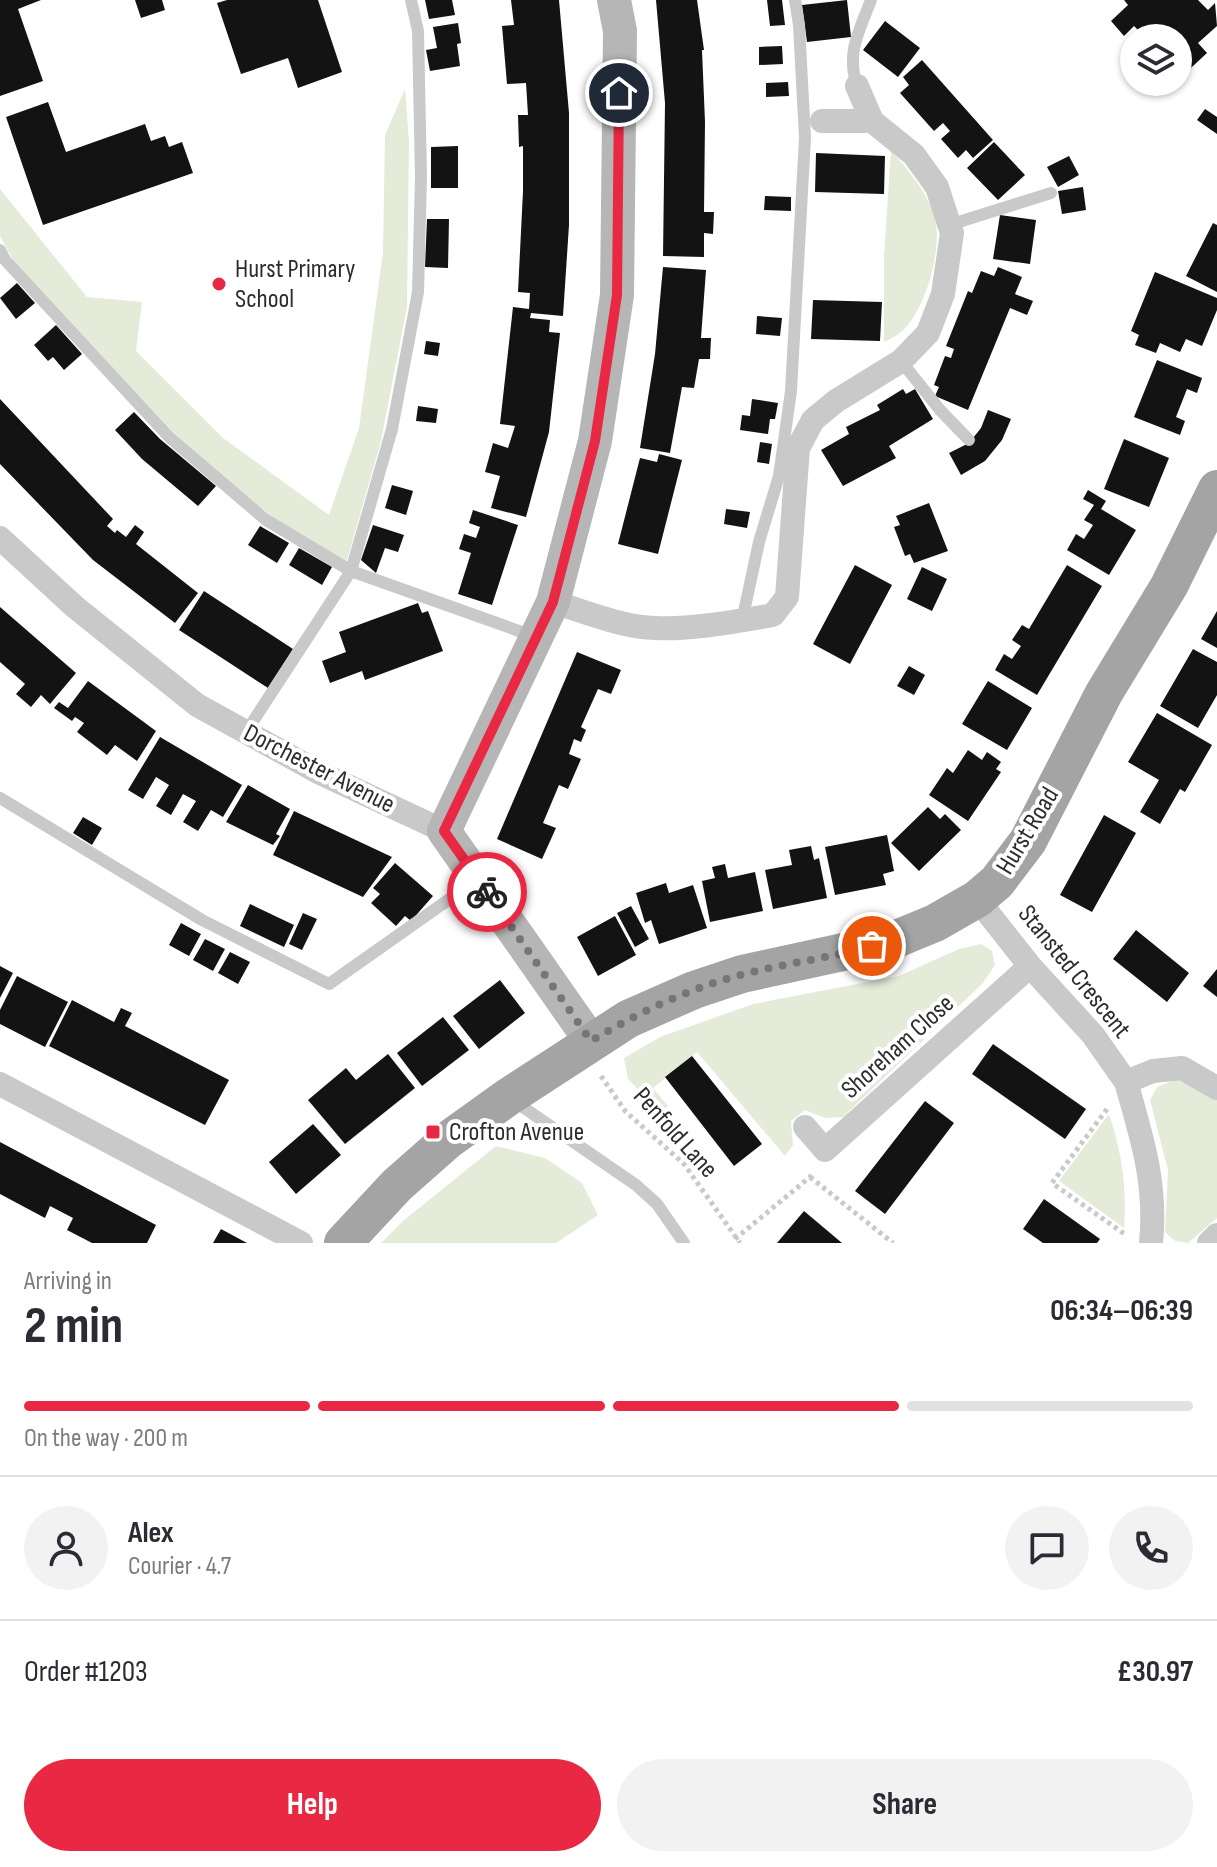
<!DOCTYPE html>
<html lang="en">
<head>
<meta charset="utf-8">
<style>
  :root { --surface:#fff; --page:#f2f2f3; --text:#2b2b33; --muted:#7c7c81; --line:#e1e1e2; --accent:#e92944 }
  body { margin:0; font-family:"Sofia Sans Condensed",sans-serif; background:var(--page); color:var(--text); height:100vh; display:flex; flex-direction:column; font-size:30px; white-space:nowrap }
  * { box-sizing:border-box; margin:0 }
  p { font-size:26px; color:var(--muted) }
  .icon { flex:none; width:44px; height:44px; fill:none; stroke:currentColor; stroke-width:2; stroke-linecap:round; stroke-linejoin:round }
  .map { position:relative; height:1243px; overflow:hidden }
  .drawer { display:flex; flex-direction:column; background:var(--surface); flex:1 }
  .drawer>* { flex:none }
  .fabs { position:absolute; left:1120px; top:24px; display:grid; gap:16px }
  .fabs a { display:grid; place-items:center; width:72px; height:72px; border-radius:50%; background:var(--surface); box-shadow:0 2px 6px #0004; font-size:40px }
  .pin { position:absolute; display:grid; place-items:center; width:68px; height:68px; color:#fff; margin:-34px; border:4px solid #fff; border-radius:50%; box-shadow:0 2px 8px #0007 }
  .courier { position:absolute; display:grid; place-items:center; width:80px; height:80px; margin:-40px; border:6px solid #e92944; border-radius:50%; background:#fff; color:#222; box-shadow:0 2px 10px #0007 }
  .head em { font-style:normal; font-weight:700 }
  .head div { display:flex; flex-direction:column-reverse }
  .head { display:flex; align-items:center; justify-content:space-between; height:136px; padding:0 24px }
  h1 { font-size:52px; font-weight:700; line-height:60px }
  .bar { display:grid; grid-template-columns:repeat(4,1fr); gap:12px 8px; align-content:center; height:96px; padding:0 24px }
  .bar i { height:10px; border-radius:6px; background:var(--line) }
  .bar .selected { background:var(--accent) }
  .bar p { grid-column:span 4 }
  .line { display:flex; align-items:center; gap:20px; padding:0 24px; border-top:2px solid var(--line) }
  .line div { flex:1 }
  .round { display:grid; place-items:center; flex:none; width:84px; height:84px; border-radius:42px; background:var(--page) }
  .button { display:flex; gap:16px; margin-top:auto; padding:16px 24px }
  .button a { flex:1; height:92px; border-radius:48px; background:var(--accent); color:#fff; font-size:32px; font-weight:700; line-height:92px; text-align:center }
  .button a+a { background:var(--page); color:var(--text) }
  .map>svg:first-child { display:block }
  .green { fill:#e4ebd9 }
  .building { fill:#131313 }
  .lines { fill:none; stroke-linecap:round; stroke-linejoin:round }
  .path { stroke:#c9c9c9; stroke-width:5; stroke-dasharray:4 4; stroke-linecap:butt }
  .lane { stroke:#c9c9c9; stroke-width:12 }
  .street { stroke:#c9c9c9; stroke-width:24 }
  .secondary { stroke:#b6b6b6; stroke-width:34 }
  .primary { stroke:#a4a4a4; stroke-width:38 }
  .done { stroke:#767676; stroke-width:8; stroke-dasharray:0 14.4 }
  .route { stroke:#e92944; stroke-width:10 }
  .poi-dot { fill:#e92944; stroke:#fff; stroke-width:3 }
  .labels { text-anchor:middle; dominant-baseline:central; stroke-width:8; stroke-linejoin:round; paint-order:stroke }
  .poi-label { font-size:26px; fill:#2c2c2c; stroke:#fff; text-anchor:start }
  .street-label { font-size:26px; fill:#2c2c2c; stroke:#fff }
</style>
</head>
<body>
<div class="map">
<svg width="1217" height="1243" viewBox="0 0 1217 1243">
  <rect width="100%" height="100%" fill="#fff"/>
  <path class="green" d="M 405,89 L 409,142 L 407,307 L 381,441 L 346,564 L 285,527 L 187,447 L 14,262 L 0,236 L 0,189 L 87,297 L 142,302 L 136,351 L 223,438 L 329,515 L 359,428 L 383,253 L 385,135 Z
    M 891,150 C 907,169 924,188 933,212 C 945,241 927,306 905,328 C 899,335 892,338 884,342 L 884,256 Z
    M 981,944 L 992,951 L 995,965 L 983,983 L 843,1117 L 825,1118 L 805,1110 L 791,1121 L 793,1145 L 785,1156 L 697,1052 L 653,1088 L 668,1106 L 661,1113 L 628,1079 L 624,1058 L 660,1037 L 753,1004 L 899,976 L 959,949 Z
    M 1176,1079 L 1217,1098 L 1217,1218 L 1188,1243 L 1175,1241 L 1165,1232 L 1168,1170 L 1150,1100 L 1157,1087 Z
    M 1109,1114 C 1122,1153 1127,1187 1124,1228 L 1059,1181 Z
    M 496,1146 L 545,1158 L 582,1183 L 598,1215 L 556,1243 L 381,1243 L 403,1221 Z"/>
  <path class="building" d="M 0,0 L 41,0 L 18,9 L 43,81 L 0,96 Z
    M 135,0 L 162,0 L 165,10 L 141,18 Z
    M 227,0 L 318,0 L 342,72 L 298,88 L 288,58 L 241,74 L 217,3 Z
    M 425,0 L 452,0 L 455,15 L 429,19 Z
    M 511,0 L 559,0 L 569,113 L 569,225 L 563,316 L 531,313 L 530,318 L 550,320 L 549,332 L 560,333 L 549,432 L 526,517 L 491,508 L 500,476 L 485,472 L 493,443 L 508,448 L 515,426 L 500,424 L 513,307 L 529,309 L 530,293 L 518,292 L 523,191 L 523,146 L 519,147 L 518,115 L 528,115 L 526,83 L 507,84 L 502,26 L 514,25 Z
    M 656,0 L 697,0 L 704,50 L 702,50 L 705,122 L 704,212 L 714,212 L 713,234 L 704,233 L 704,257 L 663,256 L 665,103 Z
    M 767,0 L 782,0 L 785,25 L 770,26 Z
    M 847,0 L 851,37 L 807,42 L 802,5 Z
    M 1124,0 L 1198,0 L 1208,10 L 1215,3 L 1217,26 L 1198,43 L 1207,53 L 1180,78 L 1178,59 L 1182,56 L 1178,52 L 1178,38 L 1165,38 L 1162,34 L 1157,38 L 1146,38 L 1134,26 L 1124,36 L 1111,21 L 1128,5 Z
    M 885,21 L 920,48 L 898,77 L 863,50 Z
    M 458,23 L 461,43 L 457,44 L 460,66 L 430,71 L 426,50 L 437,48 L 433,27 Z
    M 782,46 L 783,64 L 759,65 L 759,47 Z
    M 922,60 L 993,140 L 973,158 L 966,150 L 958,158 L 941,139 L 950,131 L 943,123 L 934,131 L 900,93 L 909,85 L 903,77 Z
    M 788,82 L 789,96 L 766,97 L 766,83 Z
    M 48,102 L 66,152 L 145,124 L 151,141 L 165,136 L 169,147 L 182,142 L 193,173 L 43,225 L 6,117 Z
    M 1205,109 L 1217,117 L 1217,134 L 1197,120 Z
    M 994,142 L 1025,175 L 998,200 L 967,168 Z
    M 458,146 L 458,188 L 431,188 L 431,147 Z
    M 816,153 L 885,156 L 884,194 L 815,192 Z
    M 1069,156 L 1079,175 L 1058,187 L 1047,167 Z
    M 1083,187 L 1086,210 L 1062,214 L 1058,191 Z
    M 765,196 L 791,197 L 791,211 L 764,210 Z
    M 1000,215 L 1036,220 L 1030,264 L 993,259 Z
    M 427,219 L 449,219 L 448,268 L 425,267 Z
    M 1213,223 L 1217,225 L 1217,292 L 1186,276 Z
    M 663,267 L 706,270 L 701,338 L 711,338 L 710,359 L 699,359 L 694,388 L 682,387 L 670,453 L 640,448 L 655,354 Z
    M 998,267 L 1022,277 L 1015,294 L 1033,301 L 1027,315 L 1010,308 L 968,410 L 935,396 L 939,387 L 934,385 L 945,356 L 951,358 L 954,349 L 946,346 L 968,291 L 972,293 L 981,271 L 994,276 Z
    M 1155,272 L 1217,298 L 1217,310 L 1202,346 L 1186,339 L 1180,352 L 1160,343 L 1156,353 L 1135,345 L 1139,335 L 1131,331 Z
    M 17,283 L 35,303 L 16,319 L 0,298 Z
    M 813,300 L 882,302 L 880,341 L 811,339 Z
    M 757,316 L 782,318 L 780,336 L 756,334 Z
    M 56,325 L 82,354 L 64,370 L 53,357 L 48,361 L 34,345 Z
    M 426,341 L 440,343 L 438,356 L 424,354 Z
    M 1157,360 L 1202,378 L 1197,393 L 1187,389 L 1176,417 L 1185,421 L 1180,435 L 1134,417 Z
    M 903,389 L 906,394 L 915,389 L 933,419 L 889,446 L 896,458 L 843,486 L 821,450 L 849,434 L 846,427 L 880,410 L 877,405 Z
    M 0,399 L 113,519 L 107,526 L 115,533 L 117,530 L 126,537 L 135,525 L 144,532 L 136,544 L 198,593 L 175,623 L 93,560 L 0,464 Z
    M 752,399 L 778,403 L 775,419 L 770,419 L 768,434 L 740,430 L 742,415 L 750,416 Z
    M 418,406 L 438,409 L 436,423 L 416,421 Z
    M 988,410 L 1011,419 L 1002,440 L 985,461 L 961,475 L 949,453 L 969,443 L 981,428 Z
    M 134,412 L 160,439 L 216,486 L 198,506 L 142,459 L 115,430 Z
    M 1124,439 L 1169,458 L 1149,507 L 1104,489 Z
    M 760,442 L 772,444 L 769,464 L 757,462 Z
    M 659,454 L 682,460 L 658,554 L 618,544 L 640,458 L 657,462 Z
    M 392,485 L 413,491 L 406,515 L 385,508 Z
    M 1088,490 L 1106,501 L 1101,509 L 1136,530 L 1109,575 L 1067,550 L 1076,534 L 1084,539 L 1093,525 L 1084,520 L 1094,505 L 1083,499 Z
    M 929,503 L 948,551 L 914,563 L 910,554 L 905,556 L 894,527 L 900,525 L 896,516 Z
    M 726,509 L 750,512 L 747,528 L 724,524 Z
    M 473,510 L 518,525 L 492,605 L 458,594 L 471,553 L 459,549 L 464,534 L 476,538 L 480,527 L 469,523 Z
    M 373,525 L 404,535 L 398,552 L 385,548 L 376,573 L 361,560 Z
    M 260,526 L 289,543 L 277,563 L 248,545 Z
    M 299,548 L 332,567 L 322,585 L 289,565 Z
    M 855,565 L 892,585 L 850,664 L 813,644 Z
    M 1067,565 L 1102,586 L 1037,695 L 995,670 L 1004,654 L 1012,659 L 1021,646 L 1012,640 L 1022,625 L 1029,629 Z
    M 922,567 L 947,579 L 932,611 L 907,599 Z
    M 204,591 L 293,649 L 268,688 L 179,630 Z
    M 418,603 L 422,613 L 428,611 L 443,651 L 365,680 L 362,671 L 330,683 L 322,661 L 346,652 L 339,632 Z
    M 0,607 L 76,673 L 50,704 L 41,695 L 31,707 L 16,694 L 25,684 L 0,662 Z
    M 1217,611 L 1217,648 L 1201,639 Z
    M 1193,649 L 1217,662 L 1217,695 L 1198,728 L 1160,706 Z
    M 577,652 L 621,670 L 611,694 L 598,689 L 581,727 L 586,730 L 581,742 L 574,739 L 569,754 L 581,759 L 568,789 L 559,785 L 543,823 L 556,828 L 542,859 L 497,839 Z
    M 909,666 L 925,675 L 914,695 L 897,686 Z
    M 88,681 L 156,731 L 137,761 L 115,745 L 107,755 L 77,732 L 84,723 L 75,717 L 72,721 L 54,708 L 59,702 L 68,708 Z
    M 988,681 L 1032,708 L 1007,750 L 962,724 Z
    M 1157,713 L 1212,745 L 1185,792 L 1180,789 L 1160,824 L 1140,812 L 1159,780 L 1128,762 Z
    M 160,737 L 242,785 L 223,817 L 211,810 L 198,831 L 183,822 L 196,801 L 183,794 L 171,815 L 156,806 L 169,785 L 156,777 L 143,799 L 128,790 Z
    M 968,750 L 982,760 L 987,752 L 1001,762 L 996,769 L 1001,772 L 968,821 L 929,795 L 947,768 L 953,773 Z
    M 248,785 L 290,809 L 276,834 L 280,836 L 273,845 L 226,822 Z
    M 928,807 L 940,819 L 945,814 L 961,830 L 919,871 L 891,843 Z
    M 294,811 L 392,857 L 363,897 L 273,855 Z
    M 1104,815 L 1136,833 L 1092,912 L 1060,895 Z
    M 83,817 L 102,828 L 92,845 L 73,833 Z
    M 887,835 L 894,871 L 883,874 L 886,885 L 835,895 L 825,847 Z
    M 811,846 L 814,860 L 819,858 L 827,898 L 773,909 L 765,870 L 792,865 L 789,850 Z
    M 395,863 L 433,896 L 411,921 L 405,916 L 396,926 L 371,903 L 380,894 L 373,888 Z
    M 725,864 L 728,878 L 755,872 L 763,911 L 710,922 L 702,881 L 715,878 L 712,867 Z
    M 666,883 L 669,893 L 693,885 L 707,928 L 659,944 L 651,920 L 645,923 L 636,893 Z
    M 250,904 L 294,925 L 284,947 L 240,926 Z
    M 631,906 L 649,939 L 635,947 L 617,913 Z
    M 303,913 L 317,919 L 302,950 L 289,944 Z
    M 615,916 L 636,955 L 598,976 L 577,937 Z
    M 181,923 L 201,934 L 189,956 L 169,945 Z
    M 1136,930 L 1189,973 L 1167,1002 L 1113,959 Z
    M 205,939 L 225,949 L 213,971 L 193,960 Z
    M 230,952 L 250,962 L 238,984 L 218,973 Z
    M 0,966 L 13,973 L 0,998 Z
    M 1217,969 L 1217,997 L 1203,986 Z
    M 17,976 L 68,1002 L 45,1047 L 0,1024 L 0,1010 Z
    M 500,980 L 525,1013 L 479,1049 L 453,1016 Z
    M 72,1000 L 114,1022 L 121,1008 L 132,1013 L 125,1026 L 229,1080 L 205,1125 L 49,1046 Z
    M 443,1017 L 469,1050 L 422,1086 L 397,1053 Z
    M 993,1044 L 1086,1109 L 1065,1139 L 972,1074 Z
    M 388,1054 L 415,1088 L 345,1144 L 308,1100 L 346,1068 L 356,1080 Z
    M 692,1056 L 762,1144 L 734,1166 L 665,1077 Z
    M 925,1101 L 954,1123 L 885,1214 L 855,1191 Z
    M 313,1124 L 341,1155 L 296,1194 L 269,1162 Z
    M 0,1142 L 156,1225 L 147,1243 L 92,1243 L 67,1230 L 73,1218 L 50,1206 L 45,1218 L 0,1194 Z
    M 1044,1199 L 1100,1239 L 1097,1243 L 1043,1243 L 1023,1229 Z
    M 804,1211 L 842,1243 L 777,1243 Z
    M 221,1229 L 247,1243 L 213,1243 Z"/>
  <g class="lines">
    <path class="path" d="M 601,1076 L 626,1112 L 684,1164 L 740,1243
      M 1107,1109 L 1052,1183 L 1126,1235
      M 810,1177 L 893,1243
      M 735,1239 L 810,1177 L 813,1172"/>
    <path class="lane" d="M 411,0 L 418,31 L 421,177 L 418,292 L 392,429 L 351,571 L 536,637
      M 857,86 C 846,52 859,32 871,0
      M 949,225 L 1051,193
      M 0,250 L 5,260 L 170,438 L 266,520 L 351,571 L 246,732
      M 901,361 L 940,410 L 969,440
      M 742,621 L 759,542 L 779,476 L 791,391 L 805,138 L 799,25 L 795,0
      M 0,798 L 202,920 L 329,984 L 475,881
      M 514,1101 L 636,1185 L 657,1204 L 684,1243"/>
    <path class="street" d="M 822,121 L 872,121
      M 0,538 L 75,607 L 197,705 L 320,773 L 444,831
      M 553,602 C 586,612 621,627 656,628 C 691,630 738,621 773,615 L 787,597 L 798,448 L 813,420 L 836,401 L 901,361 L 928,333 L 943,294 L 952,233 L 937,187 L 914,155 L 872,121 L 857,86
      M 977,899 L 1030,966 L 1093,1035 L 1126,1082 L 1153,1071 L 1182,1068 L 1217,1088
      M 1126,1082 C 1142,1138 1157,1184 1151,1243
      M 0,1084 L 301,1243
      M 805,1127 L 825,1150 L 1030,966
      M 1209,1243 L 1217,1235"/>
    <path class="secondary" d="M 591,1041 L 444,831 L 553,602 L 595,441 L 617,295 L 620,31 L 614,0"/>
    <path class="primary" d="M 343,1243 L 397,1185 L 448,1140 L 508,1097 L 628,1019 L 694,990 L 742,974 L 889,942 L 935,923 L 977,899 L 997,882 L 1028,841 L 1104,693 L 1169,586 L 1217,489"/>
  </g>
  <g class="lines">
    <path class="done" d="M 487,892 L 591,1041 C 639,1012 690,988 744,974 C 787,963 830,958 872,946"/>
    <path class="route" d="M 487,892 L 444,831 L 553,602 L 595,441 L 617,295 L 619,93"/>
  </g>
  <g class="poi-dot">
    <circle cx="219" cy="284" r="8"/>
    <rect x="425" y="1124" width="16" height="16" rx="4"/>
  </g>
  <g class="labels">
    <g class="poi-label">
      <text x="235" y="269">Hurst Primary<tspan x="235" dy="30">School</tspan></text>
      <text x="449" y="1132">Crofton Avenue</text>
    </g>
    <g class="street-label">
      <text transform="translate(319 769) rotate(27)">Dorchester Avenue</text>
      <text transform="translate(1028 831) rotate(-59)">Hurst Road</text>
      <text transform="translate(1074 972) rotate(51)">Stansted Crescent</text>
      <text transform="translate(898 1047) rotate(-42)">Shoreham Close</text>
      <text transform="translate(675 1133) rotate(48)">Penfold Lane</text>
    </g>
  </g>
</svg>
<div class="fabs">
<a><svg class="icon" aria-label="layers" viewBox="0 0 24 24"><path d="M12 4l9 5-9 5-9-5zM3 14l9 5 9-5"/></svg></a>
</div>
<div class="pin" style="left:872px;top:946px;background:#ea580c"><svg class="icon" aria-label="bag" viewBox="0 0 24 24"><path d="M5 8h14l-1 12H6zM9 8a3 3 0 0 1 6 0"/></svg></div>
<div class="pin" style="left:619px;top:93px;background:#1f2937"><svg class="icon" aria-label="home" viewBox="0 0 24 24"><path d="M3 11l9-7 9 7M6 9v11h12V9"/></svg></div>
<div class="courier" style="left:487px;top:892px"><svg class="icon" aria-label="bike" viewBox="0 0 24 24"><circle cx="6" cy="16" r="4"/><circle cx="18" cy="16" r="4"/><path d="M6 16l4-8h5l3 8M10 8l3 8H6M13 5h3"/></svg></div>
</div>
<section class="drawer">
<div class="head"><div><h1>2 min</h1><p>Arriving in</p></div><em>06:34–06:39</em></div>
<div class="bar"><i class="selected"></i><i class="selected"></i><i class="selected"></i><i></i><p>On the way · 200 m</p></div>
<div class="line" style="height:144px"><a class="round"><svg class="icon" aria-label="person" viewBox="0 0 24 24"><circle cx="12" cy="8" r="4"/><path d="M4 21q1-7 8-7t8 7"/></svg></a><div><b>Alex</b><p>Courier · 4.7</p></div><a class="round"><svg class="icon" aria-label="chat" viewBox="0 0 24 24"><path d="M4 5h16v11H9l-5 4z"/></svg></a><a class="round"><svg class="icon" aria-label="phone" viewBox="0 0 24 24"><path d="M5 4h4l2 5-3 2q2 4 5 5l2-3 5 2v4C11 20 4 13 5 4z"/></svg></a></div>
<div class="line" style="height:104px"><div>Order #1203</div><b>£30.97</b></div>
<div class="button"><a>Help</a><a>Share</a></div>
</section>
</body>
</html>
